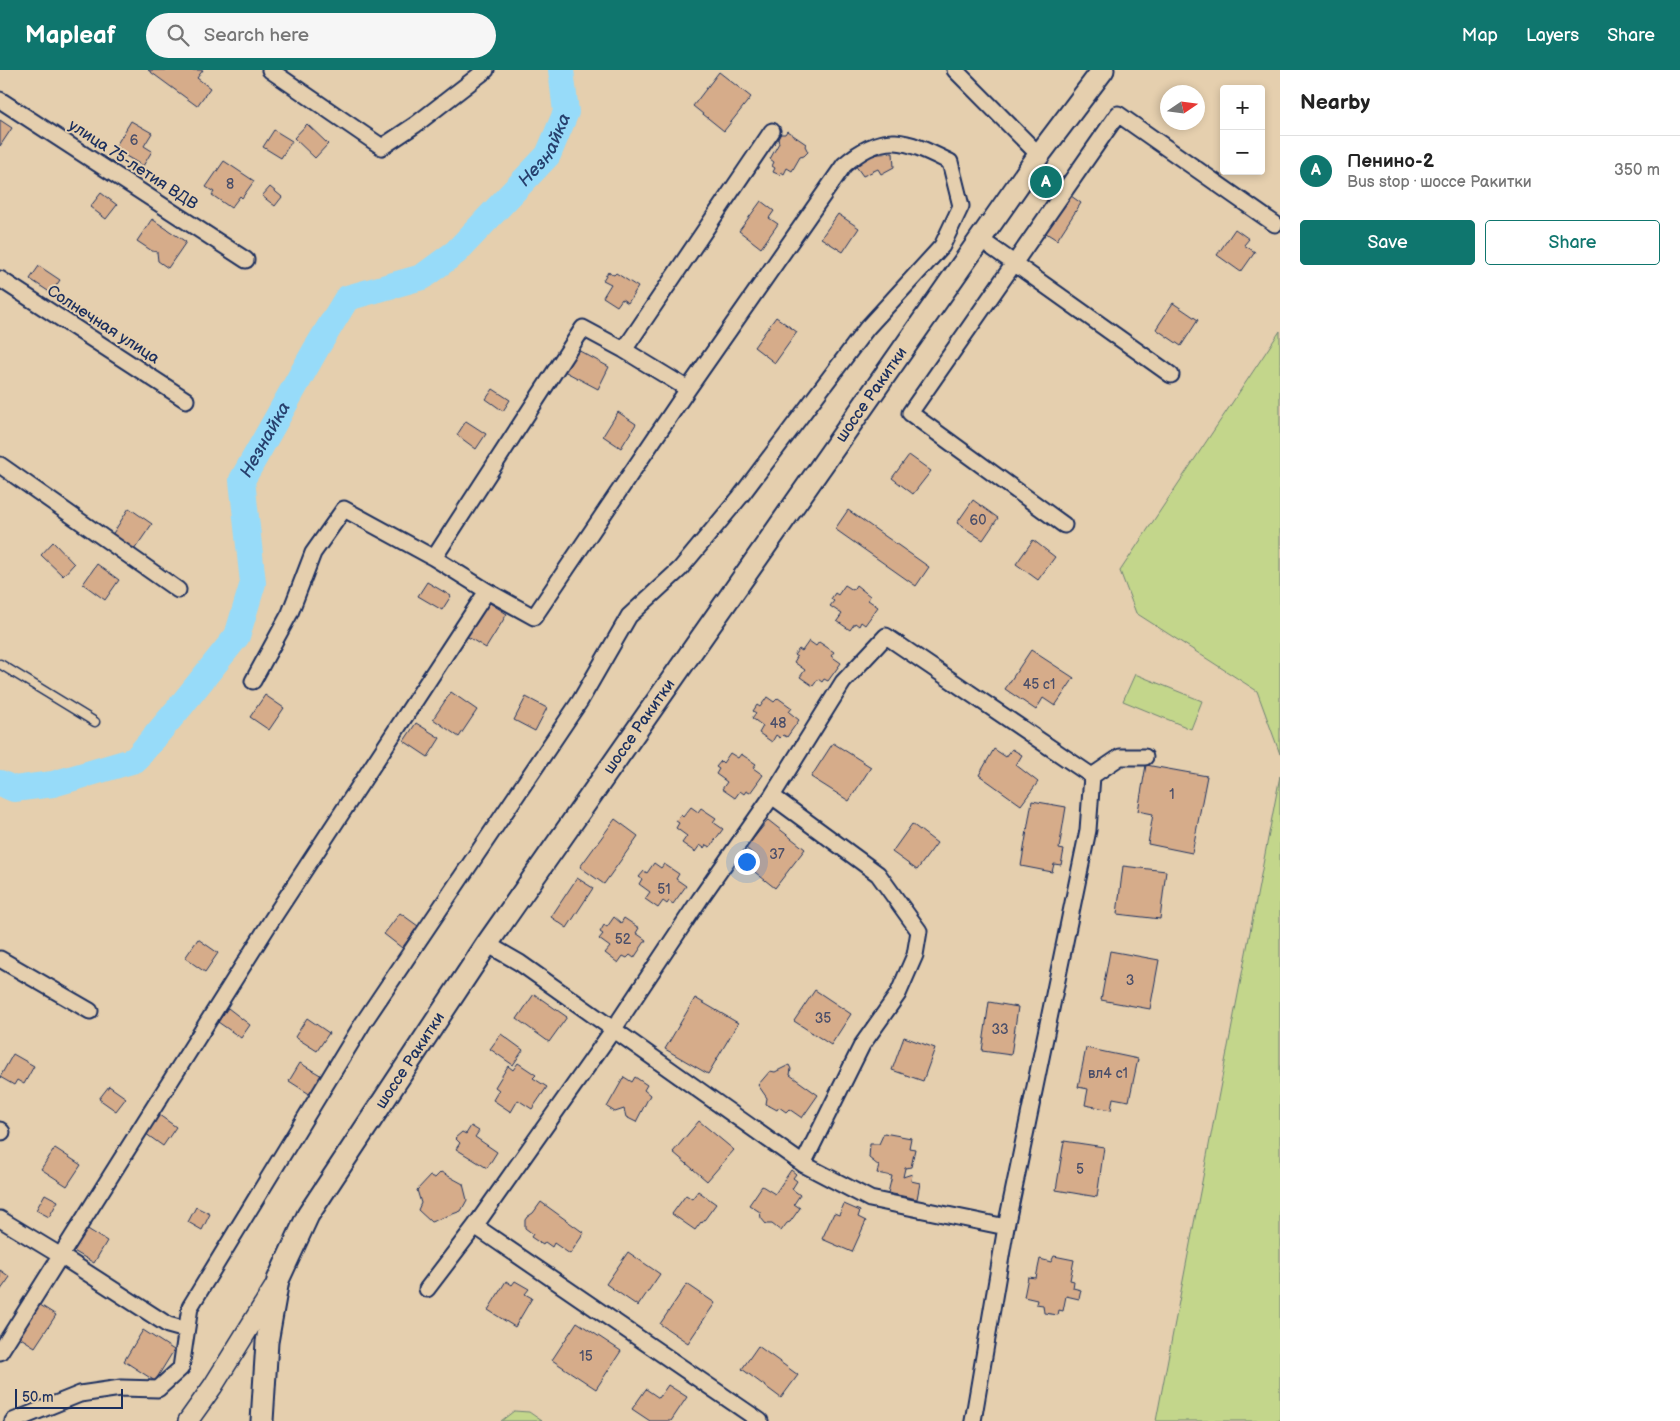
<!DOCTYPE html>
<html lang="en">
<head>
<meta charset="utf-8">
<style>
	:root { --surface:#fff; --page:#f6f6f6; --text:#222; --muted:#767676; --line:#e0e0e0; --accent:#0f766e }
	body { margin:0; font-family:"Balsamiq Sans",sans-serif; background:var(--page); color:var(--text) }
	.controls { position:absolute; right:15px; top:15px; display:grid; overflow:hidden; border-radius:5px; box-shadow:0 2px 8px #0003 }
	.controls button { width:45px; height:45px; display:grid; place-items:center; padding:0; border:0; border-bottom:1px solid var(--line); background:var(--surface); color:var(--text); font:25px sans-serif }
	.compass { position:absolute; left:1160px; top:15px; width:45px; height:45px; border-radius:50%; background:var(--surface); box-shadow:0 2px 8px #0003; rotate:77deg }
	.scale { position:absolute; left:15px; bottom:12px; width:108px; box-sizing:border-box; padding-left:5px; border:2px solid #1b2f5e; border-top:0; font-size:14px; line-height:18px; white-space:nowrap; color:#1b2f5e; -webkit-text-stroke:4px #e5cfae; paint-order:stroke }
	.you { position:absolute; left:746px; top:791px; width:18px; height:18px; margin:-12px; border:4px solid #fff; border-radius:50%; background:#1a73e8; box-shadow:0 0 0 8px #1a73e833 }
	.badge { display:grid; place-items:center; width:32px; height:32px; border-radius:50%; background:var(--accent); color:#fff; font-size:16px; font-weight:700 }
	.pin { position:absolute; translate:-50% -50%; border:2px solid #fff; box-shadow:0 1px 5px #0006 }
	.list { margin:0; padding:0; list-style:none }
	h2 { display:flex; justify-content:space-between; align-items:center; height:65px; margin:0; padding:0 20px; font-size:21px }
	h2 small { font-size:16px; font-weight:400; color:var(--muted) }
	.list li { display:grid; grid-template-columns:32px 1fr auto; gap:15px; align-items:center; box-sizing:border-box; height:70px; padding:0 20px; border-top:1px solid var(--line) }
	.list b { display:block; font-size:19px; white-space:nowrap }
	.list p { margin:0; font-size:16px; white-space:nowrap; color:var(--muted) }
	.list em { font-size:16px; font-style:normal; color:var(--muted) }
	.actions { display:flex; gap:10px; padding:15px 20px }
	.actions a { flex:1; padding:11px 0; border:1px solid var(--accent); border-radius:5px; text-align:center; font-size:18px; color:var(--accent) }
	.actions .main { background:var(--accent); color:#fff }
	.icon { flex:none; width:28px; height:28px; fill:none; stroke:currentColor; stroke-width:2; stroke-linecap:round; stroke-linejoin:round }
	.map { position:relative; flex:none; width:1280px; height:1351px; overflow:hidden }
	header { display:flex; align-items:center; gap:30px; box-sizing:border-box; height:70px; padding:0 25px; background:var(--accent); color:#fff }
	header strong { font-size:24px }
	nav { display:flex; gap:28px; margin-inline-start:auto; font-size:18px }
	.search { width:350px; height:45px; background:var(--page); display:flex; align-items:center; gap:12px; box-sizing:border-box; padding:0 18px; border-radius:28px; color:var(--muted); font-size:19px }
	main { display:flex }
	aside { flex:1; background:var(--surface) }
	.map>svg:first-child { display:block }
</style>
</head>
<body>
<header>
<strong>Mapleaf</strong>
<div class="search"><svg class="icon" aria-label="search" viewBox="0 0 24 24"><circle cx="10" cy="10" r="6"/><path d="M15 15l6 6"/></svg>Search here</div>
<nav><a>Map</a><a>Layers</a><a>Share</a></nav>
</header>
<main>
<div class="map">
<svg width="1280" height="1351" viewBox="0 0 1280 1351">
	<rect width="100%" height="100%" fill="#e5cfae"/>
	<filter id="ink" filterUnits="userSpaceOnUse"><feTurbulence type="fractalNoise" baseFrequency=".02" numOctaves="2"/><feDisplacementMap in="SourceGraphic" scale="10" xChannelSelector="R" yChannelSelector="G"/><feConvolveMatrix kernelMatrix="1 2 1 2 8 2 1 2 1" color-interpolation-filters="sRGB"/></filter>
	<g filter="url(#ink)">
		<path fill="#c3d68b" stroke="#6f8274" d="M1280,261V684L1257,621L1136,543L1120,501Z
			M1135,604L1202,631L1191,659L1123,631Z
			M1280,706V1351H1156Z
			M514,1341L529,1342L542,1351H501Z"/>
		<g fill="none" stroke-linecap="round" stroke-linejoin="round">
			<path stroke="#97dbf9" stroke-width="26" id="s1" d="M0,713L14,719L53,714L135,690L180,637L237,566L253,513L242,410L316,279L347,228L422,207L456,182L548,85L566,42L561,0"/>
		</g>
		<path fill="#d6ac8a" stroke="#1b2f5e" d="M148,0H203L197,8L210,18L197,36Z
			M719,2L751,27L724,61L693,36Z
			M0,50L12,58L0,76Z
			M131,51L152,63L144,76L152,81L143,96L114,79Z
			M307,54L328,74L315,88L294,68Z
			M274,60L292,71L281,88L263,77Z
			M787,61L806,74L805,76L808,82L804,86L800,87L792,101L787,98L784,104L781,102L780,105L773,102L775,98L772,96L774,92L770,89L779,73L778,69L780,64H785Z
			M893,83L894,97L881,104L878,99L863,106L855,95L866,87L879,84Z
			M224,91L254,111L242,128L240,126L231,138L212,125L214,122L206,117Z
			M270,117L282,127L275,136L262,126Z
			M1064,121L1081,133L1057,170L1038,158Z
			M101,123L117,135L106,149L90,137Z
			M761,131L774,141L769,148L778,154L761,178L739,161Z
			M838,144L859,158L843,182L821,168Z
			M152,149L186,172L168,198L158,191L157,182L152,181L137,171Z
			M1235,159L1249,169L1244,175L1255,182L1241,202L1217,185Z
			M39,196L60,210L51,223L30,209Z
			M608,202L614,205L616,203L638,217L628,233L622,229L617,236L603,227L611,214L603,210Z
			M1173,233L1198,250L1181,276L1156,259Z
			M776,247L797,262L775,293L754,277Z
			M576,279L609,297L598,319L564,301Z
			M493,319L510,330L503,341L486,329Z
			M618,342L636,354L621,378L603,366Z
			M466,351L486,364L476,379L457,365Z
			M909,385L931,401L913,424L892,408Z
			M973,430L998,448L983,470L957,453Z
			M129,438L152,454L134,480L112,465Z
			M848,440L929,497L916,516L835,459Z
			M1033,470L1055,487L1038,510L1016,494Z
			M53,472L74,494L63,506L41,485Z
			M97,494L119,510L105,530L83,514Z
			M427,512L451,526L442,540L418,526Z
			M845,515L853,520L856,515L870,526L868,530L878,537L865,555L861,552L859,556L855,553L850,560L837,551L842,544L830,536L834,531L831,529L835,523L838,525Z
			M485,530L507,544L486,578L463,564Z
			M809,571L816,576L819,572L834,582L831,586L841,593L828,611L824,609L822,612L818,609L813,616L800,607L805,600L794,592L797,587L794,585L799,579L802,581Z
			M1031,580L1074,608L1055,636L1043,628L1036,640L1005,619Z
			M451,622L477,640L459,667L433,649Z
			M265,625L284,638L269,660L250,647Z
			M526,627L547,638L535,661L514,650Z
			M767,627L774,632L778,628L792,638L789,642L799,650L787,667L783,665L780,668L776,665L772,672L759,663L763,656L752,648L756,643L753,641L757,635L760,637Z
			M416,653L440,668L428,687L404,671Z
			M833,673L871,697L849,731L811,707Z
			M994,679L1006,687L1012,679L1022,685L1016,695L1038,712L1021,735L979,705Z
			M730,683L738,688L741,684L756,694L753,698L763,705L750,723L746,721L744,724L740,721L735,728L722,719L727,712L716,704L719,699L716,697L721,691L723,693Z
			M1146,695L1207,706L1192,783L1148,774L1153,744L1138,741Z
			M1032,731L1066,737L1059,779L1064,780L1061,795L1054,794L1052,802L1021,796Z
			M691,737L698,742L701,738L716,748L713,752L723,759L710,777L706,775L704,778L700,775L695,782L682,773L687,766L676,758L679,753L676,751L681,745L683,747Z
			M615,749L638,766L604,814L580,797Z
			M768,750L805,779L775,818L751,799L759,789L746,778Z
			M912,754L937,773L917,800L892,782Z
			M654,793L661,798L664,794L679,804L676,809L686,816L673,834L669,831L667,834L663,831L658,838L645,829L650,822L639,814L642,809L639,807L644,801L647,803Z
			M1123,796L1166,801L1160,849L1117,844Z
			M577,808L593,818L567,858L551,847Z
			M400,843L418,856L402,878L384,864Z
			M614,847L621,853L624,848L639,858L636,863L646,870L634,888L630,885L627,888L623,886L618,893L605,883L610,877L599,869L603,864L600,862L604,855L607,857Z
			M198,869L218,883L205,902L185,888Z
			M1110,881L1159,890L1150,939L1101,930Z
			M815,920L851,944L831,975L794,951Z
			M534,924L567,947L549,972L517,949Z
			M695,928L738,953L708,1004L665,979Z
			M989,932L1018,937L1011,985L982,981Z
			M228,938L250,955L241,968L218,952Z
			M307,948L329,963L317,981L295,967Z
			M501,964L523,980L513,995L490,979Z
			M904,967L935,978L923,1011L892,1000Z
			M1086,978L1138,989L1129,1031L1113,1028L1111,1040L1085,1035L1088,1019L1078,1017Z
			M13,984L34,996L24,1014L17,1010L14,1015L0,1007Z
			M300,993L322,1006L311,1025L289,1011Z
			M518,993L536,1005L533,1008L547,1017L532,1039L518,1030L511,1042L493,1030L499,1020L495,1017L508,996L513,1000Z
			M789,995L791,999L790,1005L818,1025L802,1048L789,1039L786,1042L779,1037L777,1040L766,1034L767,1028L758,1015L770,1001L775,1002Z
			M624,1007L632,1012L635,1007L647,1015L644,1020L650,1025L636,1052L626,1047L624,1039L615,1042L607,1037Z
			M109,1016L126,1028L116,1041L99,1029Z
			M155,1042L176,1057L163,1076L142,1061Z
			M699,1051L734,1080L707,1111L673,1082Z
			M471,1056L479,1061L475,1067L497,1082L487,1098L456,1079L460,1073L455,1068L462,1062L466,1064Z
			M884,1063L911,1068L909,1078L915,1079L911,1097L905,1098L903,1107L912,1104L911,1111L920,1113L917,1129L888,1123L892,1106L877,1103L879,1096L869,1088L870,1074H879Z
			M1064,1071L1104,1077L1097,1127L1056,1120Z
			M55,1078L81,1095L67,1116L41,1099Z
			M791,1100L796,1104L793,1108L797,1111L792,1119L800,1125L794,1134L800,1138L790,1152L787,1153L781,1161L772,1154H766L761,1148L760,1142L749,1135L762,1116L775,1124Z
			M441,1102L463,1114L467,1130L461,1141L431,1152L418,1140L421,1133L417,1120L430,1106L435,1108Z
			M698,1121L716,1134L702,1153L701,1152L695,1160L672,1144L686,1125L692,1129Z
			M45,1124L58,1131L49,1147L36,1140Z
			M541,1132L584,1163L570,1184L554,1173L552,1177L545,1172L543,1175L531,1167L533,1164L525,1158V1150L527,1147L533,1143Z
			M844,1134L860,1141L858,1147L866,1151L852,1182L822,1169L834,1143L839,1145Z
			M196,1137L210,1144L202,1160L188,1152Z
			M86,1158L107,1171L94,1193L72,1180Z
			M628,1182L660,1204L638,1236L606,1214Z
			M1054,1186L1074,1190L1070,1210L1074,1211L1073,1218L1081,1220L1079,1229L1066,1226L1063,1241L1059,1240L1058,1245L1044,1243L1043,1235L1036,1234L1037,1230L1024,1227L1028,1207L1036,1208L1040,1189L1051,1192Z
			M0,1200L10,1207L0,1221Z
			M506,1211L512,1215L515,1211L529,1219L525,1224L532,1228L515,1257L488,1240Z
			M687,1214L715,1233L688,1273L660,1254Z
			M37,1233L56,1245L35,1277L16,1265Z
			M577,1252L621,1281L596,1319L552,1290Z
			M143,1260L174,1280L155,1311L124,1291Z
			M758,1276L798,1305L781,1328L742,1299Z
			M668,1315L687,1327L671,1351H650L632,1339L646,1319L659,1328Z"/>
		<g fill="none" stroke-linecap="round" stroke-linejoin="round">
			<defs>
				<path id="service" d="M0,594L95,652"/>
				<path id="minor" d="M270,0L382,77L415,55L486,0
					M955,0L1039,85
					M0,30L246,190
					M980,169L1171,305
					M0,209L186,330
					M624,280L772,61
					M0,395L178,520
					M1064,455L910,343L1118,44L1275,154
					M434,488L583,258L624,280L688,319
					M772,726L878,804L919,861L915,885L898,924L862,975L803,1094
					M487,874L520,893L803,1094L870,1129L1006,1157
					M0,889L90,941
					M0,1060L2,1062
					M0,1149L61,1186L168,1255L186,1260
					M475,1156L760,1351
					M427,1219L475,1156L613,960L700,829L772,726L843,612L886,566L1092,706L1120,687H1145
					M0,1282L273,848L487,521
					M13,1351L80,1324L121,1318L158,1319L181,1298L190,1237L363,953L580,631L629,546L680,499L740,427L867,258L942,176L961,136L950,92C907,71 885,59 844,95L688,319L534,547L487,521L434,488L344,439L313,483L290,543L253,611
					M973,1351L1006,1157L1088,760L1092,706"/>
				<path id="tertiary" d="M188,1351L213,1316L275,1216"/>
				<g id="secondary">
					<path id="s2" d="M262,1351L267,1272L278,1210L308,1145L487,874L1039,85L1103,0"/>
				</g>
			</defs>
			<use href="#service" stroke="#1b2f5e" stroke-width="11"/>
			<use href="#minor" stroke="#1b2f5e" stroke-width="19"/>
			<use href="#tertiary" stroke="#1b2f5e" stroke-width="22"/>
			<use href="#secondary" stroke="#1b2f5e" stroke-width="25"/>
			<use href="#service" stroke="#e5cfae" stroke-width="8"/>
			<use href="#minor" stroke="#e5cfae" stroke-width="15"/>
			<use href="#tertiary" stroke="#e5cfae" stroke-width="19"/>
			<use href="#secondary" stroke="#e5cfae" stroke-width="21"/>
		</g>
	</g>
	<g text-anchor="middle" dominant-baseline="central" stroke-width="4" stroke-linejoin="round" paint-order="stroke">
		<g font-size="14" fill="#4a4e69">
			<text x="134" y="70">6</text>
			<text x="230" y="114">8</text>
			<text x="978" y="450">60</text>
			<text x="1039" y="614">45 с1</text>
			<text x="778" y="653">48</text>
			<text x="1172" y="724">1</text>
			<text x="777" y="784">37</text>
			<text x="664" y="819">51</text>
			<text x="623" y="869">52</text>
			<text x="1130" y="910">3</text>
			<text x="823" y="948">35</text>
			<text x="1000" y="959">33</text>
			<text x="1108" y="1003">вл4 с1</text>
			<text x="1080" y="1099">5</text>
			<text x="586" y="1286">15</text>
		</g>
		<g font-size="16" fill="#1b2f5e" stroke="#e5cfae">
			<text transform="translate(133 95) rotate(33)">улица 75-летия ВДВ</text>
			<text transform="translate(103 255) rotate(33)">Солнечная улица</text>
			<text stroke="none"><textPath href="#s2" startOffset="1209">шоссе Ракитки</textPath></text>
			<text stroke="none"><textPath href="#s2" startOffset="804">шоссе Ракитки</textPath></text>
			<text stroke="none"><textPath href="#s2" startOffset="399">шоссе Ракитки</textPath></text>
		</g>
		<g font-size="18" font-style="italic" fill="#27406e" stroke="#e5cfae">
			<text stroke="none"><textPath href="#s1" startOffset="926">Незнайка</textPath></text>
			<text stroke="none"><textPath href="#s1" startOffset="506">Незнайка</textPath></text>
		</g>
	</g>
</svg>
<div class="controls">
<button>+</button>
<button>−</button>
</div>
<svg class="compass" viewBox="-18 -18 36 36"><path d="M0-13l5 13h-10z" fill="#e53935"/><path d="M0 13l5-13h-10z" fill="#767676"/></svg>
<div class="scale">50 m</div>
<div class="you"></div>
<div class="pin badge" style="left:1046px;top:112px">A</div>
</div>
<aside>
<h2>Nearby<small></small></h2>
<ul class="list">
<li><span class="badge">A</span><div><b>Пенино-2</b><p>Bus stop · шоссе Ракитки</p></div><em>350 m</em></li>
</ul>
<div class="actions"><a class="main">Save</a><a>Share</a></div>
</aside>
</main>
</body>
</html>
